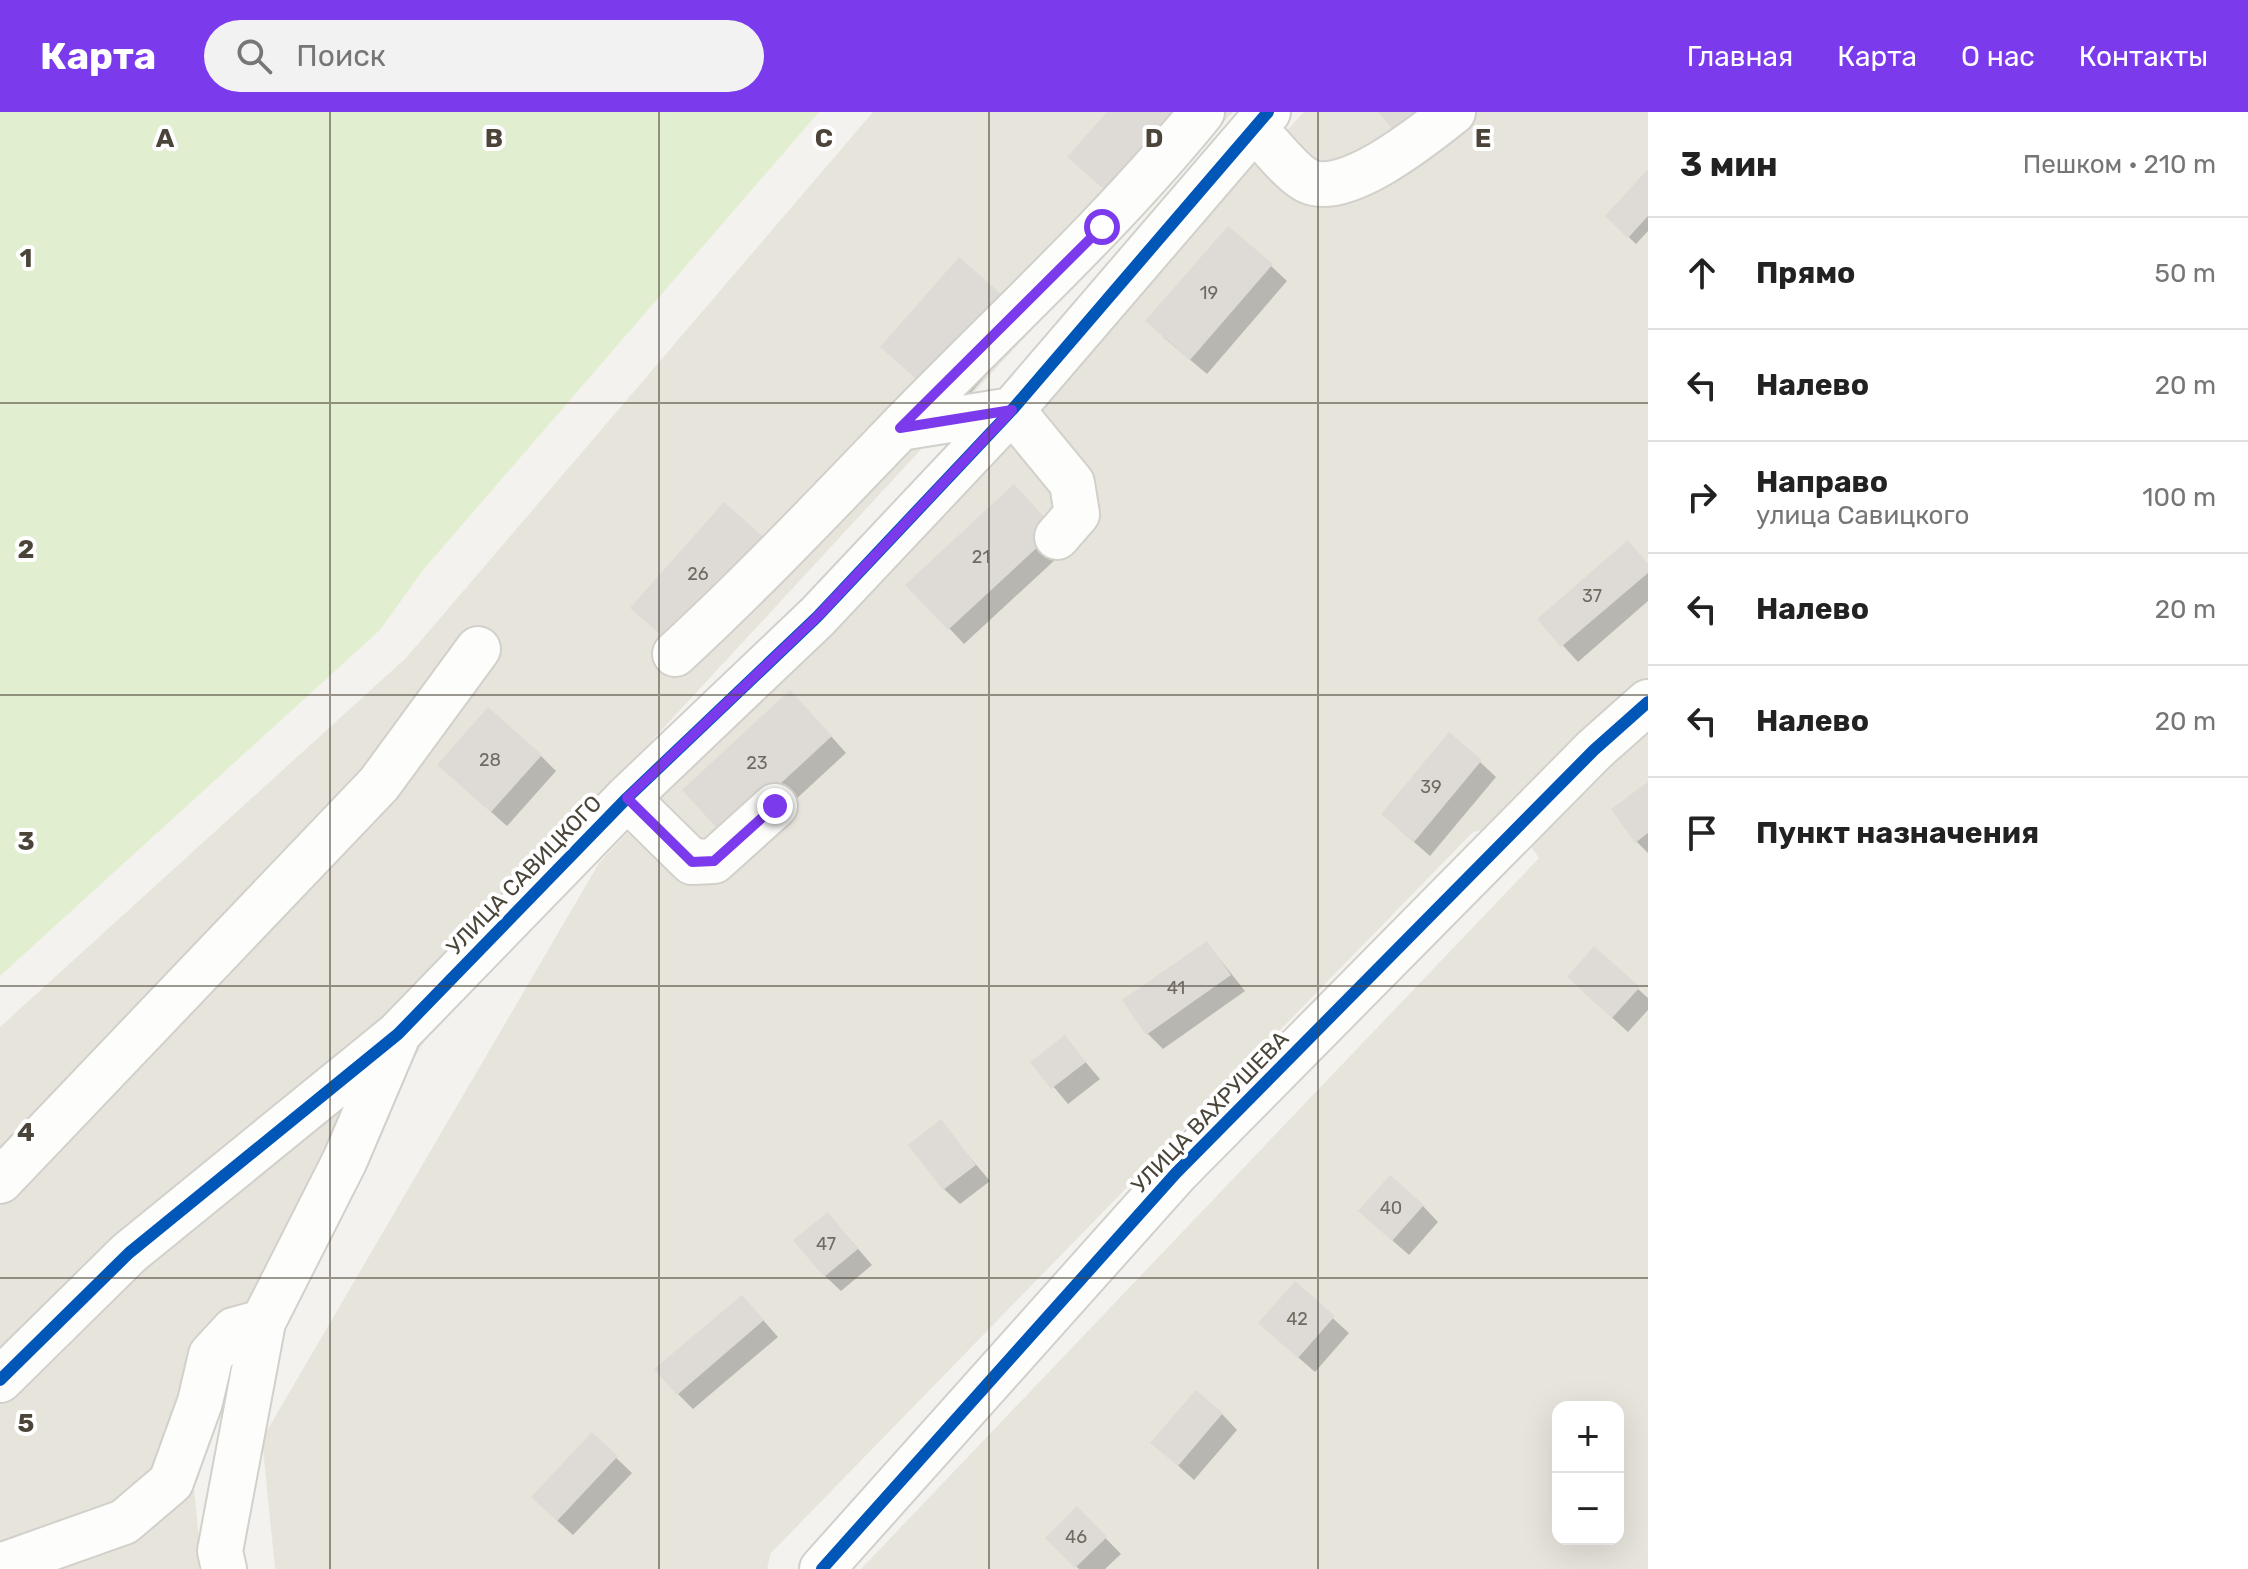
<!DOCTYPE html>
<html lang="ru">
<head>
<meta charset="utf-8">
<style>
	:root { --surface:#fff; --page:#f2f2f2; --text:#222; --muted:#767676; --line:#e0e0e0; --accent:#7c3aed }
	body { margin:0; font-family:Rubik,sans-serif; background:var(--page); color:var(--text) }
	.controls { position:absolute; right:24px; bottom:24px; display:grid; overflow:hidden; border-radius:16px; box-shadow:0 8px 32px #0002 }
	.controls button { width:72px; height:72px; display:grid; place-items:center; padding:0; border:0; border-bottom:2px solid var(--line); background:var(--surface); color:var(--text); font:40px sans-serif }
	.stop { position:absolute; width:24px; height:24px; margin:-18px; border:6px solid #7c3aed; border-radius:50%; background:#fff }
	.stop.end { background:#7c3aed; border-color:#fff; box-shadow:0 2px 8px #0008 }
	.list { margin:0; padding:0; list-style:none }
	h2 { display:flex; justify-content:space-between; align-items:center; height:104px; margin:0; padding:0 32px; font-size:34px }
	h2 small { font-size:26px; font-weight:400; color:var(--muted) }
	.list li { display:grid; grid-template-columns:52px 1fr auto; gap:24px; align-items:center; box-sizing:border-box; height:112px; padding:0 32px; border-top:2px solid var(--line) }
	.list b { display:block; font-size:30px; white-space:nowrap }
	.list p { margin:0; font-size:26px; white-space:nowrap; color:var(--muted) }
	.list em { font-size:26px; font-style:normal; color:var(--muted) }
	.icon { flex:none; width:44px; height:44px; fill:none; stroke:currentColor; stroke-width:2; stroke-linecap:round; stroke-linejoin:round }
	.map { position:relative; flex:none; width:1648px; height:1457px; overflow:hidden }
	header { display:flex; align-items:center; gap:48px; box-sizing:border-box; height:112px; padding:0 40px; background:var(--accent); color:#fff }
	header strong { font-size:38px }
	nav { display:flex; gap:44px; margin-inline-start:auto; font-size:28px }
	.search { width:560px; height:72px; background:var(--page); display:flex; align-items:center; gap:20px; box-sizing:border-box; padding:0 28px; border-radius:44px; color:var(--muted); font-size:30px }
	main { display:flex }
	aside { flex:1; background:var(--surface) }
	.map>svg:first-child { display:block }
</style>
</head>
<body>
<header>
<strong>Карта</strong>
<div class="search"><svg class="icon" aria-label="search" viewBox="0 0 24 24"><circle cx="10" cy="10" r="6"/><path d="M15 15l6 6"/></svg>Поиск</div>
<nav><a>Главная</a><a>Карта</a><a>О нас</a><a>Контакты</a></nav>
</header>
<main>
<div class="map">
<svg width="1648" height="1457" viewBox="0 0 1648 1457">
	<rect width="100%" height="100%" fill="#f4f2ee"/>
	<path fill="#e7e4dc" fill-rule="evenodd" d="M873,0H1233L534,756L187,1305L202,1457H0V915L406,546Z
		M1304,0H1648V1457H861L1539,746L1515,712L1473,720L771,1441L767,1457H275L262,1327L599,751ZM1558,1295H1618V1427H1558Z"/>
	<path fill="#e1eecf" d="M0,0H819L423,458L380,518L0,864Z"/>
	<path fill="#0003" d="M1648,60V119L1636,132L1607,104Z
		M1271,154L1287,169L1207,262L1163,225Z
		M1030,213L954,300L882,235Z
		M1014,375L1070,434L964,532L949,516Z
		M1648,452V489L1578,550L1539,507Z
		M806,596L846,641L741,738Z
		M541,644L556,659L507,714L455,668Z
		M1480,650L1496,665L1430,744L1399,717Z
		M1648,672V741L1636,729Z
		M1207,831L1245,879L1163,937L1147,921Z
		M1638,877L1648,886V898L1628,920L1585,881Z
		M1065,926L1100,967L1068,992L1033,950Z
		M940,1010L990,1069L960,1092L944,1077Z
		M1423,1094L1438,1110L1409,1143L1376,1114Z
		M828,1102L872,1153L841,1179L825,1164Z
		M1295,1172L1349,1221L1315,1260L1276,1226Z
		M757,1201L778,1225L693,1297L678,1282Z
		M1222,1302L1237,1318L1194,1368L1153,1331Z
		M592,1323L632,1361L573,1423L549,1401Z
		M1077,1397L1121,1442L1105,1457H1079L1048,1426Z"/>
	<path fill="#dedbd6" d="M1107,0H1194L1116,88L1067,45Z
		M1378,0H1421L1396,21Z
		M1648,57V104L1628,126L1605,104Z
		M1228,114L1273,152L1190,248L1145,209Z
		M959,145L1008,188L929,278L880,235Z
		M1014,372L1056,418L948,518L905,473Z
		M724,390L766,427L672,533L630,496Z
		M1628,428L1648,452V461L1561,535L1537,507Z
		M790,578L832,624L724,724L682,678Z
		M488,595L542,643L491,700L437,653Z
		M1449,620L1482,648L1414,730L1381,702Z
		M1648,670V721L1635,731L1611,697Z
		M1207,829L1231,863L1146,923L1122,888Z
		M1594,834L1640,875L1612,906L1567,865Z
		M1065,923L1086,950L1051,977L1030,950Z
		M941,1007L976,1053L943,1078L908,1033Z
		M1390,1063L1424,1093L1392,1129L1358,1099Z
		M828,1100L858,1137L824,1165L793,1128Z
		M1295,1169L1335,1204L1298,1246L1258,1211Z
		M742,1183L764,1208L677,1283L654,1257Z
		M1196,1278L1223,1301L1178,1354L1150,1331Z
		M592,1320L618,1344L557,1409L531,1385Z
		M1077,1394L1107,1425L1075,1456L1045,1426Z"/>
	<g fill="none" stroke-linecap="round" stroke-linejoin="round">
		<defs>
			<path id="minor" d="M1255,17C1268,30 1292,62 1308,69C1345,87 1424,23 1453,0
				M900,316L1012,298L1072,371L1077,402L1057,425
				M675,542C754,469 827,392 901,315C1003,210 1110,113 1202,0
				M627,686L692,750L714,749L775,694
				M0,1069L379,672L478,537
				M0,1268L129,1141L398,922L627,686L817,505L1012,298L1268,0
				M0,1454L124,1410L171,1370L200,1290L211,1243L234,1218L263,1210
				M224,1457L220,1439L263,1210L345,1048L396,928
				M822,1457L1176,1061L1594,638L1648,590"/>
		</defs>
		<use href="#minor" stroke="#d2d0cb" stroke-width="48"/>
		<use href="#minor" stroke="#fdfdfc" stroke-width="44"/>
		<defs>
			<path id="cycleway" d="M0,1268L129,1141L398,922L627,686L817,505L1012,298L1268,0
				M822,1457L1176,1061L1594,638L1648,590"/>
		</defs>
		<use href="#cycleway" stroke="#fff" stroke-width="17"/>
		<use href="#cycleway" stroke="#0057b8" stroke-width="12"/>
	</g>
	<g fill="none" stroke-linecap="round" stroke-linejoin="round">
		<path stroke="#7c3aed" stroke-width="10" d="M775,694L714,749L692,750L627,686L817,505L1012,298L900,316L1102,115"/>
	</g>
	<path fill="none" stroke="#4b4439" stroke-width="2" stroke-opacity="0.55" d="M330,0V1457M659,0V1457M989,0V1457M1318,0V1457M0,291H1648M0,583H1648M0,874H1648M0,1166H1648"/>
	<g text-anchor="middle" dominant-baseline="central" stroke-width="8" stroke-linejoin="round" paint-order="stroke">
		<g font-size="18" fill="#706a61">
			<text x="1209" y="181">19</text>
			<text x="981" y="445">21</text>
			<text x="698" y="462">26</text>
			<text x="1592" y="484">37</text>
			<text x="490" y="648">28</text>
			<text x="757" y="651">23</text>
			<text x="1431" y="675">39</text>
			<text x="1176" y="876">41</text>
			<text x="1391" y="1096">40</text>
			<text x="826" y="1132">47</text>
			<text x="1297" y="1207">42</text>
			<text x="1076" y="1425">46</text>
		</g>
		<g font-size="22" fill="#4b4439" stroke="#fff">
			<text transform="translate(524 763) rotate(-46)">УЛИЦА САВИЦКОГО</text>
			<text transform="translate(1210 1000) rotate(-46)">УЛИЦА ВАХРУШЕВА</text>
		</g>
	</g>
	<g font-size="26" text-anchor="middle" font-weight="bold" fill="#4b4439" stroke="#fff" stroke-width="8" stroke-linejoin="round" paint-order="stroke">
		<text x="165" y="35">A</text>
		<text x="494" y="35">B</text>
		<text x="824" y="35">C</text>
		<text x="1154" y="35">D</text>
		<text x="1483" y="35">E</text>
		<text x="26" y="155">1</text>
		<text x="26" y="446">2</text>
		<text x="26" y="738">3</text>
		<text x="26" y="1029">4</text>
		<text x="26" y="1320">5</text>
	</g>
</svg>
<div class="controls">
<button>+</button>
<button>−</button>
</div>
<div class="stop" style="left:1102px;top:115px"></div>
<div class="stop end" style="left:775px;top:694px"></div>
</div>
<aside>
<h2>3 мин<small>Пешком · 210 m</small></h2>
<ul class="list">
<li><svg class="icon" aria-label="ahead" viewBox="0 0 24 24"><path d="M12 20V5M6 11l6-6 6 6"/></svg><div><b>Прямо</b></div><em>50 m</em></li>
<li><svg class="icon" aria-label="left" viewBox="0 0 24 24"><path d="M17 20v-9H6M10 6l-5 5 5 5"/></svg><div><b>Налево</b></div><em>20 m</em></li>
<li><svg class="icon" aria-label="right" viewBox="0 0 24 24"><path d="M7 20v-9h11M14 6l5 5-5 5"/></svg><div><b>Направо</b><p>улица Савицкого</p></div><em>100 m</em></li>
<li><svg class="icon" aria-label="left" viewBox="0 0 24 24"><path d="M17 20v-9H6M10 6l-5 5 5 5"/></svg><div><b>Налево</b></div><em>20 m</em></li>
<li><svg class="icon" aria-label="left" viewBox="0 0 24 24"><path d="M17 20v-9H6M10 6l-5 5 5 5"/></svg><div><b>Налево</b></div><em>20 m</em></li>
<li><svg class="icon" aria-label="arrive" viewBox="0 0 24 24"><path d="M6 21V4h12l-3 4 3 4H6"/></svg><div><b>Пункт назначения</b></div></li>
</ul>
</aside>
</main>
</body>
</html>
